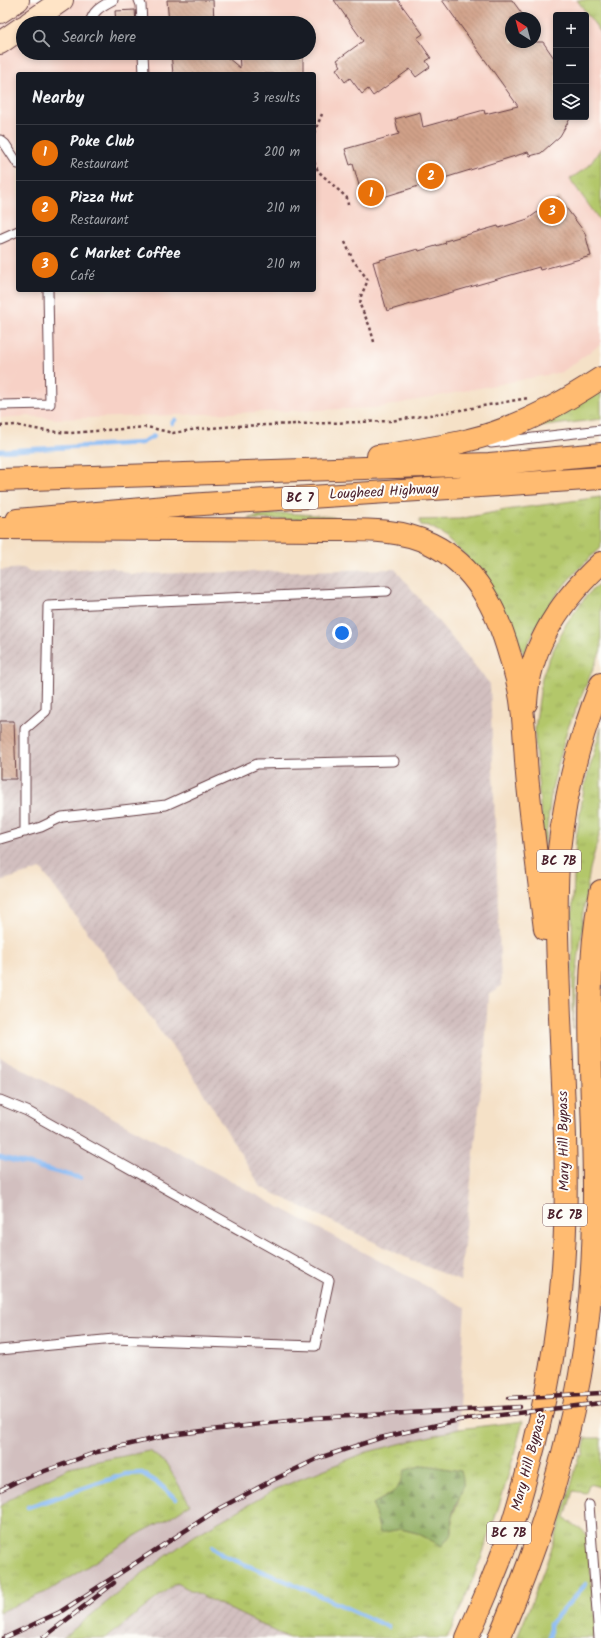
<!DOCTYPE html>
<html lang="en">
<head>
<meta charset="utf-8">
<style>
	:root { --surface:#171b24; --page:#242831; --text:#f1f3f6; --muted:#9ea1a6; --line:#363941; --accent:#c8321e }
	body { margin:0; font-family:Kalam,sans-serif; background:var(--page); color:var(--text) }
	.controls { position:absolute; right:12px; top:12px; display:grid; overflow:hidden; border-radius:4px; box-shadow:0 2px 6px #0003 }
	.controls button { width:36px; height:36px; display:grid; place-items:center; padding:0; border:0; border-bottom:1px solid var(--line); background:var(--surface); color:var(--text); font:20px sans-serif }
	.compass { position:absolute; left:505px; top:12px; width:36px; height:36px; border-radius:50%; background:var(--surface); box-shadow:0 2px 6px #0003; rotate:324deg }
	.you { position:absolute; left:342px; top:633px; width:14px; height:14px; margin:-10px; border:3px solid #fff; border-radius:50%; background:#1a73e8; box-shadow:0 0 0 6px #1a73e833 }
	.badge { display:grid; place-items:center; width:26px; height:26px; border-radius:50%; background:var(--accent); color:#fff; font-size:13px; font-weight:700 }
	.pin { position:absolute; translate:-50% -50%; border:2px solid #fff; box-shadow:0 1px 4px #0006 }
	.list { margin:0; padding:0; list-style:none }
	h2 { display:flex; justify-content:space-between; align-items:center; height:52px; margin:0; padding:0 16px; font-size:17px }
	h2 small { font-size:13px; font-weight:400; color:var(--muted) }
	.list li { display:grid; grid-template-columns:26px 1fr auto; gap:12px; align-items:center; box-sizing:border-box; height:56px; padding:0 16px; border-top:1px solid var(--line) }
	.list b { display:block; font-size:15px; white-space:nowrap }
	.list p { margin:0; font-size:13px; white-space:nowrap; color:var(--muted) }
	.list em { font-size:13px; font-style:normal; color:var(--muted) }
	.icon { flex:none; width:22px; height:22px; fill:none; stroke:currentColor; stroke-width:2; stroke-linecap:round; stroke-linejoin:round }
	.map { position:relative; flex:none; width:601px; height:1638px; overflow:hidden }
	.search { position:absolute; background:var(--surface); box-shadow:0 2px 6px #0003; left:16px; top:16px; width:300px; height:44px; display:flex; align-items:center; gap:10px; box-sizing:border-box; padding:0 14px; border-radius:22px; color:var(--muted); font-size:15px }
	.panel { position:absolute; background:var(--surface); box-shadow:0 2px 6px #0003; left:16px; top:72px; width:300px; height:220px; border-radius:4px }
	.map>svg:first-child { display:block }
</style>
</head>
<body>
<div class="map">
<svg width="601" height="1638" viewBox="0 0 601 1638">
	<defs>
		<pattern id="industrial-furrows" width="10" height="10" patternUnits="userSpaceOnUse"><rect width="10" height="10" fill="#d2bfbf"/><path d="M-1 1l2-2M0 10L10 0M9 11l2-2" fill="none" stroke="#b6a4a4"/></pattern>
		<pattern id="grass-tufts" width="24" height="20" patternUnits="userSpaceOnUse"><rect width="24" height="20" fill="#b3c76b"/><path d="M3 7l-1-3M5 7V3M7 7l1-3M15 17l-1-3M17 17v-4M19 17l1-3" fill="none" stroke="#9baa5d"/></pattern>
		<pattern id="forest-firs" width="22" height="20" patternUnits="userSpaceOnUse"><rect width="22" height="20" fill="#8eac5f"/><path d="M5 1l3.5 6h-7zM16 11l3.5 6h-7z" fill="#768b4f"/></pattern>
		<pattern id="building-back-hatch" width="6" height="6" patternUnits="userSpaceOnUse"><rect width="6" height="6" fill="#d1a189"/><path d="M-1 5l2 2M0 0l6 6M5-1l2 2" fill="none" stroke="#ac8370"/></pattern>
	</defs>
	<rect width="100%" height="100%" fill="#fdfcf7"/>
	<filter id="ink" filterUnits="userSpaceOnUse"><feTurbulence type="fractalNoise" baseFrequency=".025" numOctaves="2"/><feDisplacementMap in="SourceGraphic" scale="8" xChannelSelector="R" yChannelSelector="G"/><feConvolveMatrix kernelMatrix="1 2 1 2 8 2 1 2 1" color-interpolation-filters="sRGB"/></filter>
	<filter id="wash" filterUnits="userSpaceOnUse"><feTurbulence type="fractalNoise" baseFrequency=".012" numOctaves="4" result="noise"/><feDisplacementMap in="SourceGraphic" scale="16" xChannelSelector="R" yChannelSelector="G"/><feGaussianBlur stdDeviation="0.9" result="paint"/><feColorMatrix in="noise" values="0 0 0 0 0 0 0 0 0 0 0 0 0 0 0 0 0 1.4 0 .05"/><feComposite in="paint" operator="in"/></filter>
	<g filter="url(#wash)">
		<rect width="100%" height="100%" fill="#f5e1c7"/>
		<path fill="#f7d1c6" fill-rule="evenodd" d="M0,0H601V344L562,372L376,408L58,419L29,416L0,418ZM556,15H586V117H556ZM511,18H535V42H511ZM23,23H309V53H23ZM18,74H314V290H18Z"/>
		<path fill="url(#industrial-furrows)" d="M111,567L131,574L395,569L490,684L501,986L488,994L485,1053L460,1281L411,1260L261,1187L190,1071L41,869L0,881V570L24,568L29,572Z
			M176,1583L289,1638H106Z"/>
		<path fill="#d2bfbf" d="M0,1057L465,1307L459,1404V1429L367,1452L194,1536L140,1575L63,1638H0Z"/>
		<path fill="url(#grass-tufts)" stroke="#7e734b" fill-rule="evenodd" d="M577,0H601V33Z
			M601,148V222L570,179L589,166Z
			M601,390V419L546,426H536Z
			M601,497V548C566,578 541,611 524,654L512,631L467,557L438,531L429,526L421,525L419,520L459,519L506,510Z
			M284,513L316,515L353,520L248,519L256,516Z
			M601,582V650L567,730L552,788L544,853L535,744V729L542,677L548,661L566,624L587,595Z
			M601,727V828L590,869L582,919L583,923L576,977L573,1029L572,918L576,839L584,788Z
			M523,1421C504,1495 481,1568 447,1638H289L176,1583L106,1638H63L140,1575L194,1536L276,1489L367,1452L459,1429ZM401,1484L459,1500L452,1517V1533L442,1545L417,1533L401,1529L373,1504L395,1491Z
			M586,1438H601V1484L600,1487L589,1484L586,1493L573,1491L565,1517C570,1525 581,1526 587,1535L597,1638H517C542,1579 564,1518 579,1455L582,1456Z
			M149,1451L166,1463L190,1504L169,1518L142,1532L50,1590L0,1612V1506L22,1491L73,1466Z"/>
		<path fill="url(#forest-firs)" stroke="#6c6645" d="M425,1465L461,1471C468,1490 456,1499 452,1516C451,1521 452,1528 452,1533L442,1546L417,1533L401,1529L380,1533L373,1504C392,1493 399,1492 405,1470Z"/>
		<g fill="none" stroke-linecap="round" stroke-linejoin="round">
			<path stroke="#87b9f4" stroke-width="4.5" d="M172,423L175,420
				M0,451L141,443L154,436
				M0,1157L80,1178
				M28,1507L126,1474L142,1473L158,1483L176,1499
				M213,1547L222,1555L305,1589L388,1627
				M550,1638V1624L586,1584"/>
		</g>
		<g id="blocks">
			<path fill="url(#building-back-hatch)" d="M167,0H213L214,23H169Z
				M334,0H398L423,34L417,38L431,58L426,61L430,67L416,77L410,69L373,96L368,89L362,94L350,78L345,82L336,69L341,66L337,60L363,41Z
				M442,0H512L525,18H511V42H543L556,61V117H571L560,136L541,153L530,156L528,152L364,203L353,164L350,165L345,149L399,134L395,119L420,112L423,127L484,110L485,114L518,106Z
				M135,10L136,23H116L115,11Z
				M171,53H222L240,68L239,53H303V74H173Z
				M558,197L585,233L591,256L540,270L539,267L387,311L373,262L418,249L419,251L446,243L445,241L498,226L499,228L528,219Z
				M0,721H14L16,779H0Z"/>
		</g>
	</g>
	<g filter="url(#ink)">
		<use href="#blocks" fill-opacity="0" stroke="#643c42" stroke-width="1"/>
		<g fill="none" stroke-linecap="round" stroke-linejoin="round">
			<defs>
				<path id="service" d="M139,0L141,5L142,23
					M90,23C93,10 102,6 113,0
					M143,53L144,74
					M0,140L5,144L18,164
					M0,239L18,231
					M0,405L50,404L48,290
					M491,443L601,430
					M25,832V729L46,711L48,606L387,591
					M0,839L41,827L62,817L166,805L257,764L394,761
					M0,1100L27,1111L329,1280L315,1346L114,1339L0,1350
					M589,1505L599,1638"/>
				<path id="secondary" d="M0,12L18,0
					M29,23L62,0
					M0,43L23,27"/>
				<path id="primary" d="M378,456C408,452 439,448 469,440C516,429 560,405 601,378
					M0,480L489,464L601,454
					M17,520L188,505L601,478"/>
				<path id="trunk" d="M0,528L327,530C361,530 399,528 431,544C476,566 497,610 510,656C515,671 519,685 521,700C525,728 525,757 528,785C533,833 539,881 545,929
					M526,703C529,647 561,600 601,563
					M467,1638C476,1617 486,1596 494,1575C508,1542 518,1507 527,1473C547,1399 560,1327 564,1251C569,1165 562,1078 559,992C557,944 555,897 559,850C565,792 580,737 601,684
					M499,1638C535,1554 564,1466 580,1375C590,1318 594,1258 594,1200C595,1096 581,994 601,891"/>
			</defs>
			<use href="#service" stroke="#643c42" stroke-width="11"/>
			<use href="#secondary" stroke="#643c42" stroke-width="24"/>
			<use href="#primary" stroke="#643c42" stroke-width="24"/>
			<use href="#trunk" stroke="#643c42" stroke-width="24"/>
			<path stroke="#643c42" stroke-width="2.5" stroke-dasharray="3 3" stroke-linecap="butt" d="M314,133L322,114
				M314,162L318,171L347,198L348,205
				M345,242L353,260L368,280L361,296L360,305L370,327L374,342
				M0,426L15,425L46,431L70,433L147,427L173,433L197,429L237,426L390,421L455,411L528,398"/>
			<use href="#service" stroke="#fff" stroke-width="9"/>
			<use href="#secondary" stroke="#ffe4c6" stroke-width="22"/>
			<use href="#primary" stroke="#ffbb71" stroke-width="22"/>
			<use href="#trunk" stroke="#ffbb71" stroke-width="22"/>
			<defs>
				<path id="rail" d="M509,1398L601,1393
					M0,1490L20,1480L97,1452L169,1435L313,1418L520,1407
					M4,1638L60,1612L220,1508L271,1481L319,1458L380,1438L459,1420L601,1403
					M43,1638L114,1583"/>
			</defs>
			<use href="#rail" stroke="#4a1f2b" stroke-width="4.5"/>
			<use href="#rail" stroke="#fdfcf7" stroke-width="3" stroke-dasharray="9" stroke-linecap="butt"/>
		</g>
	</g>
	<g text-anchor="middle" dominant-baseline="central" stroke-width="4" stroke-linejoin="round" paint-order="stroke">
		<g fill="#fdfcf7" stroke="#806168" stroke-width="1">
			<rect x="282" y="487" width="36" height="22" rx="3"/>
			<rect x="537" y="850" width="44" height="22" rx="3"/>
			<rect x="543" y="1204" width="44" height="22" rx="3"/>
			<rect x="487" y="1522" width="44" height="22" rx="3"/>
		</g>
		<g font-size="13" font-weight="bold" fill="#4a1f2b">
			<text x="300" y="498">BC 7</text>
			<text x="559" y="861">BC 7B</text>
			<text x="565" y="1215">BC 7B</text>
			<text x="509" y="1533">BC 7B</text>
		</g>
		<g font-size="14" fill="#4a1f2b" stroke="#fdfcf7">
			<text transform="translate(384 492) rotate(-3)">Lougheed Highway</text>
			<text transform="translate(564 1141) rotate(-91)">Mary Hill Bypass</text>
			<text transform="translate(529 1462) rotate(-75)">Mary Hill Bypass</text>
		</g>
	</g>
</svg>
<div class="controls">
<button>+</button>
<button>−</button>
<button><svg class="icon" aria-label="layers" viewBox="0 0 24 24"><path d="M12 4l9 5-9 5-9-5zM3 14l9 5 9-5"/></svg></button>
</div>
<svg class="compass" viewBox="-18 -18 36 36"><path d="M0-13l5 13h-10z" fill="#e53935"/><path d="M0 13l5-13h-10z" fill="#9ea1a6"/></svg>
<div class="you"></div>
<div class="pin badge" style="left:371px;top:193px;background:#e8710a">1</div>
<div class="pin badge" style="left:431px;top:176px;background:#e8710a">2</div>
<div class="pin badge" style="left:552px;top:211px;background:#e8710a">3</div>
<div class="search"><svg class="icon" aria-label="search" viewBox="0 0 24 24"><circle cx="10" cy="10" r="6"/><path d="M15 15l6 6"/></svg>Search here</div>
<section class="panel">
<h2>Nearby<small>3 results</small></h2>
<ul class="list">
<li><span class="badge" style="background:#e8710a">1</span><div><b>Poke Club</b><p>Restaurant</p></div><em>200 m</em></li>
<li><span class="badge" style="background:#e8710a">2</span><div><b>Pizza Hut</b><p>Restaurant</p></div><em>210 m</em></li>
<li><span class="badge" style="background:#e8710a">3</span><div><b>C Market Coffee</b><p>Café</p></div><em>210 m</em></li>
</ul>
</section>
</div>
</body>
</html>
